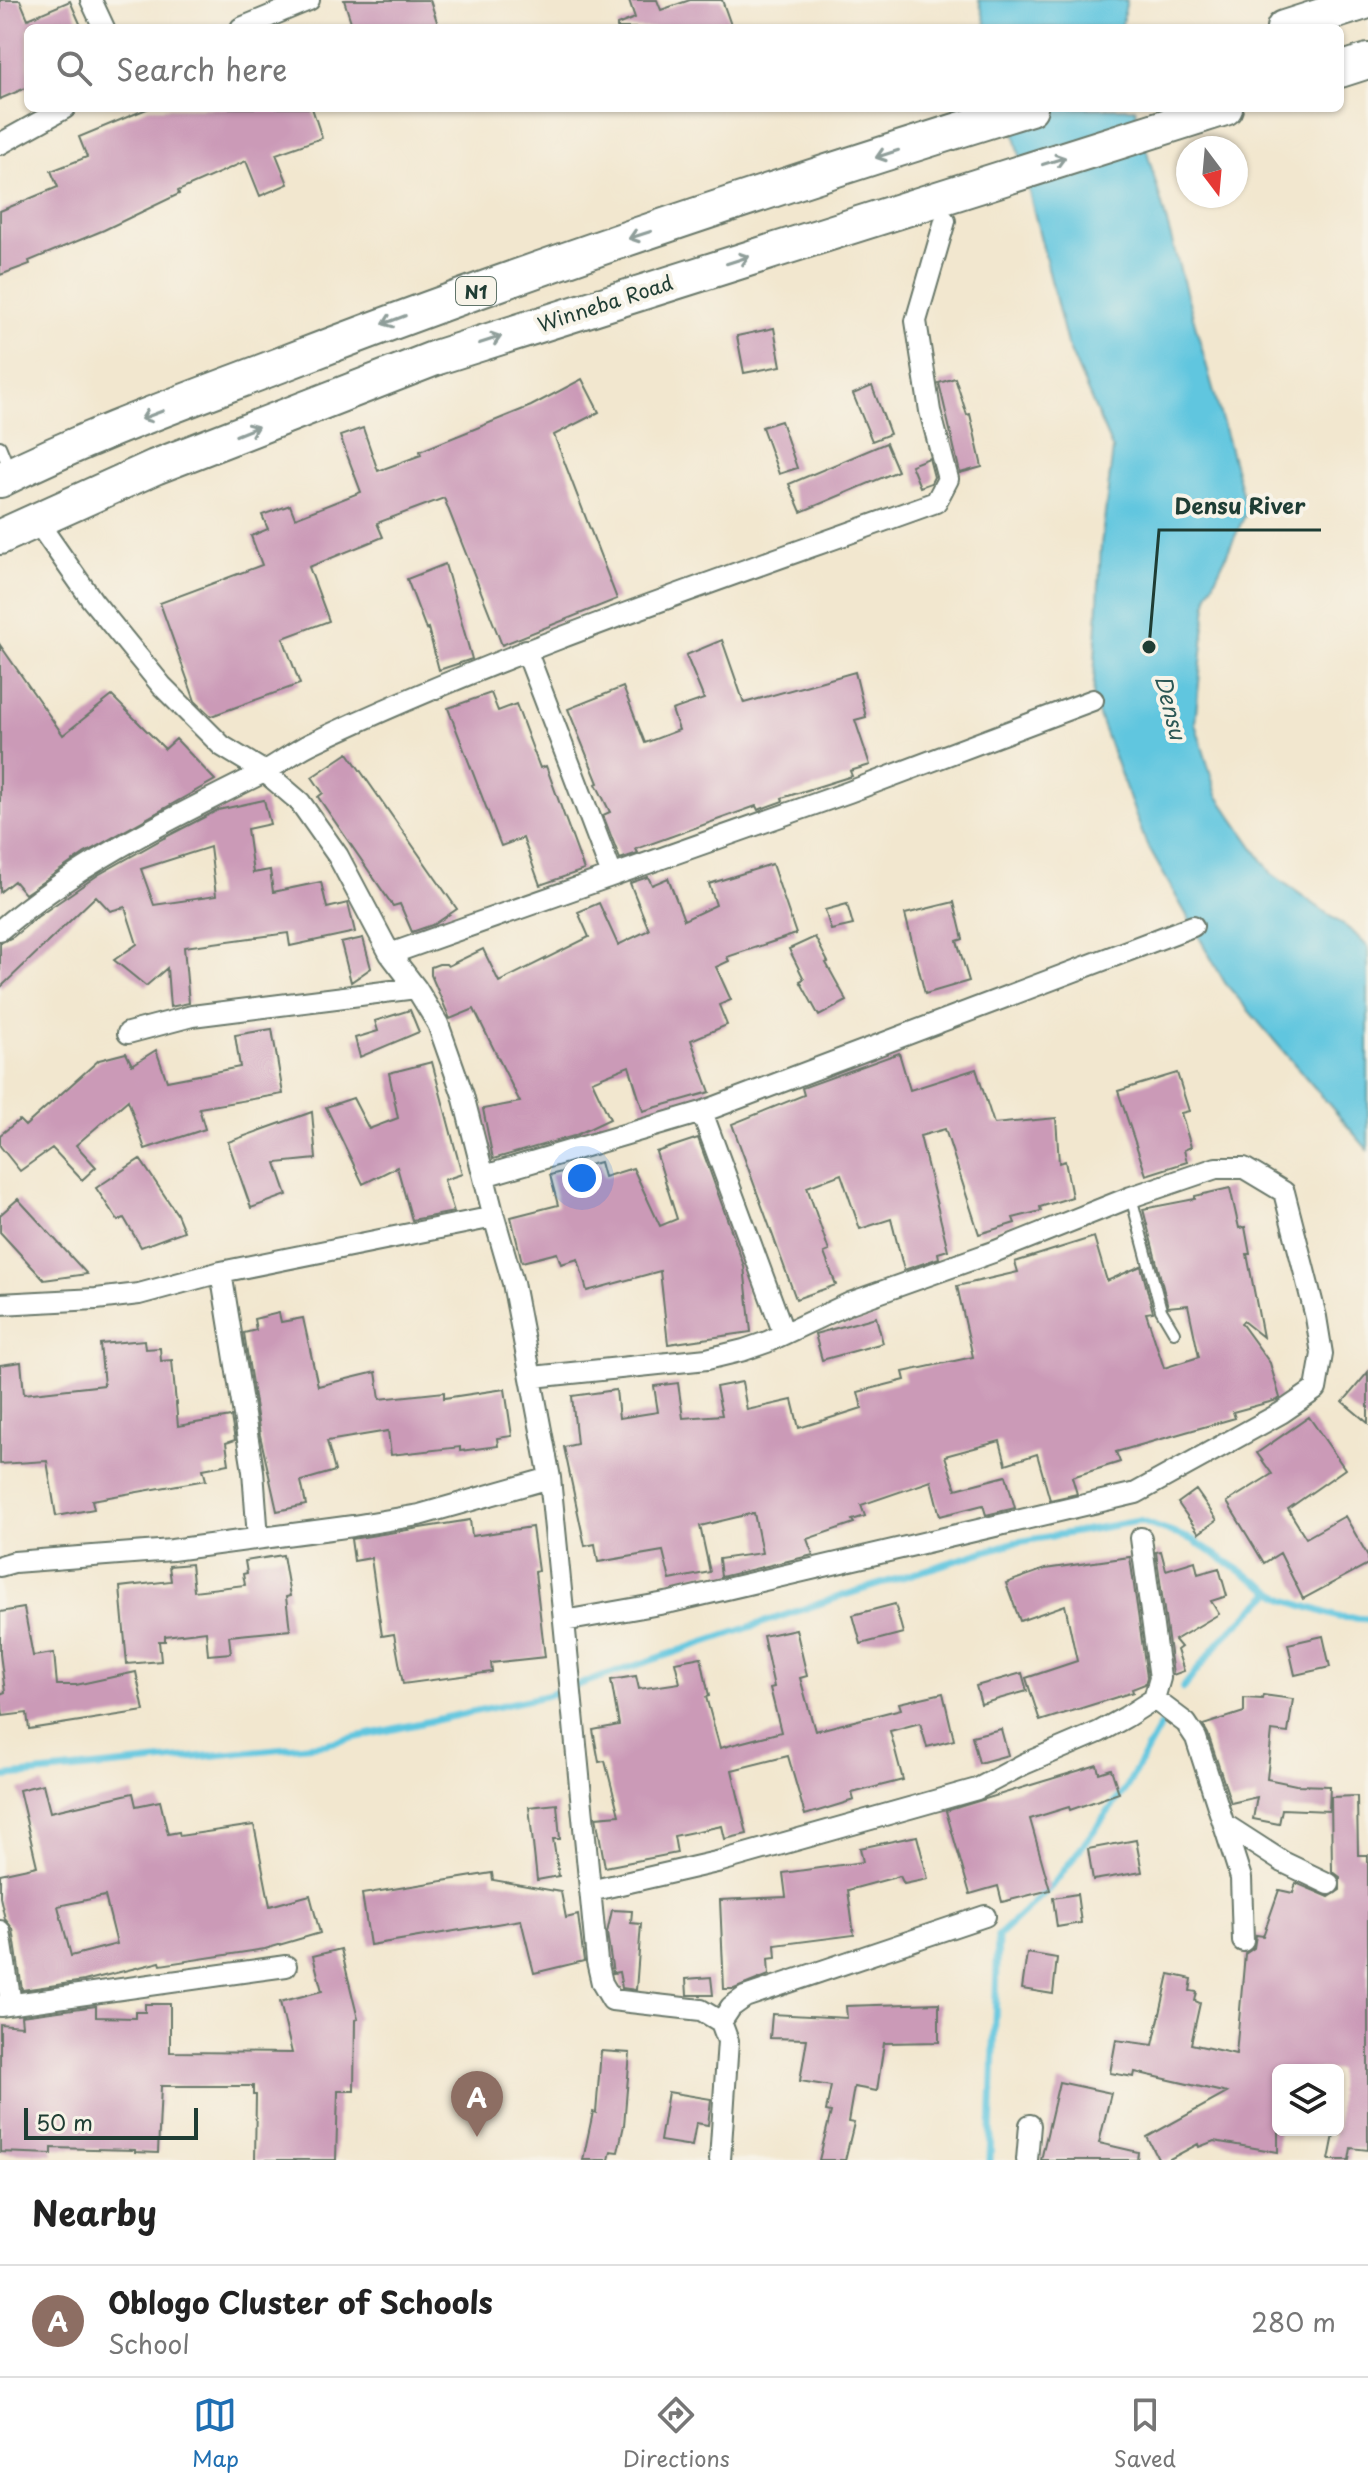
<!DOCTYPE html>
<html lang="en">
<head>
<meta charset="utf-8">
<style>
	:root { --surface:#fff; --page:#f6f6f6; --text:#222; --muted:#767676; --line:#e0e0e0; --accent:#1f6fb2 }
	body { margin:0; font-family:"Playpen Sans",sans-serif; background:var(--page); color:var(--text) }
	.controls { position:absolute; right:24px; bottom:24px; display:grid; overflow:hidden; border-radius:12px; box-shadow:0 2px 6px #0004 }
	.controls button { width:72px; height:72px; display:grid; place-items:center; padding:0; border:0; border-bottom:2px solid var(--line); background:var(--surface); color:var(--text); font:40px sans-serif }
	.compass { position:absolute; left:1176px; top:136px; width:72px; height:72px; border-radius:50%; background:var(--surface); box-shadow:0 2px 6px #0004; rotate:164deg }
	.scale { position:absolute; left:24px; bottom:20px; width:174px; box-sizing:border-box; padding-left:8px; border:4px solid #1f3d34; border-top:0; font-size:22px; line-height:28px; white-space:nowrap; color:#1f3d34; -webkit-text-stroke:6px #f7f3e8; paint-order:stroke }
	.you { position:absolute; left:582px; top:1178px; width:28px; height:28px; margin:-20px; border:6px solid #fff; border-radius:50%; background:#1a73e8; box-shadow:0 0 0 12px #1a73e833 }
	.badge { display:grid; place-items:center; width:52px; height:52px; border-radius:50%; background:var(--accent); color:#fff; font-size:26px; font-weight:700 }
	.pin { position:absolute; translate:-50% -66px; filter:drop-shadow(0 2px 4px #0008) }
	.pin::after { content:''; position:absolute; top:42px; width:28px; height:24px; background:inherit; clip-path:polygon(0 0,100% 0,50% 100%) }
	.list { margin:0; padding:0; list-style:none }
	h2 { display:flex; justify-content:space-between; align-items:center; height:104px; margin:0; padding:0 32px; font-size:34px }
	h2 small { font-size:26px; font-weight:400; color:var(--muted) }
	.list li { display:grid; grid-template-columns:52px 1fr auto; gap:24px; align-items:center; box-sizing:border-box; height:112px; padding:0 32px; border-top:2px solid var(--line) }
	.list b { display:block; font-size:30px; white-space:nowrap }
	.list p { margin:0; font-size:26px; white-space:nowrap; color:var(--muted) }
	.list em { font-size:26px; font-style:normal; color:var(--muted) }
	.icon { flex:none; width:44px; height:44px; fill:none; stroke:currentColor; stroke-width:2; stroke-linecap:round; stroke-linejoin:round }
	.map { position:relative; flex:none; width:1368px; height:2160px; overflow:hidden }
	.search { position:absolute; background:var(--surface); box-shadow:0 2px 6px #0004; left:24px; right:24px; top:24px; height:88px; display:flex; align-items:center; gap:20px; box-sizing:border-box; padding:0 28px; border-radius:12px; color:var(--muted); font-size:30px }
	.sheet { height:216px; background:var(--surface) }
	nav { display:flex; justify-content:space-around; align-items:center; box-sizing:border-box; height:112px; border-top:2px solid var(--line); background:var(--surface); font-size:22px; color:var(--muted) }
	nav a { display:grid; justify-items:center; gap:4px }
	nav .on { color:var(--accent) }
	.map>svg:first-child { display:block }
</style>
</head>
<body>
<div class="map">
<svg width="1368" height="2160" viewBox="0 0 1368 2160">
	<rect width="100%" height="100%" fill="#f7f3e8"/>
	<filter id="ink" filterUnits="userSpaceOnUse"><feTurbulence type="fractalNoise" baseFrequency=".0125" numOctaves="2"/><feDisplacementMap in="SourceGraphic" scale="16" xChannelSelector="R" yChannelSelector="G"/><feConvolveMatrix kernelMatrix="1 2 1 2 8 2 1 2 1" color-interpolation-filters="sRGB"/></filter>
	<filter id="wash" filterUnits="userSpaceOnUse"><feTurbulence type="fractalNoise" baseFrequency=".006" numOctaves="4" result="noise"/><feDisplacementMap in="SourceGraphic" scale="32" xChannelSelector="R" yChannelSelector="G"/><feGaussianBlur stdDeviation="1.8" result="paint"/><feColorMatrix in="noise" values="0 0 0 0 0 0 0 0 0 0 0 0 0 0 0 0 0 1.4 0 .05"/><feComposite in="paint" operator="in"/></filter>
	<g filter="url(#wash)">
		<rect width="100%" height="100%" fill="#f2e7cf"/>
		<path fill="#61c6df" stroke="#40828a" stroke-width="2" d="M979,0H1127L1121,28H987Z
			M1008,108H1135L1247,511L1208,594L1195,723L1217,795L1272,874L1353,932L1368,947V1150L1225,983L1146,843L1093,700L1101,545L1113,450L1067,344Z"/>
		<g fill="none" stroke-linecap="round" stroke-linejoin="round">
			<path stroke="#61c6df" stroke-width="7" d="M1183,1688L1221,1640L1272,1592
				M0,1777L325,1744L545,1696L845,1595L1012,1543L1139,1521L1193,1540L1286,1600L1338,1617L1368,1619
				M990,2160L998,1936L1053,1885L1126,1788L1161,1725"/>
		</g>
		<g id="blocks">
			<path fill="#cb9ab7" fill-rule="evenodd" d="M0,0H20L28,19L70,1L82,28H28V87L0,99Z
				M344,0H430L439,28H353Z
				M629,0H657L661,10L690,0H722L732,28H617V25L635,18Z
				M149,108H312L322,138L276,154L288,184L260,196L246,161L178,191L179,194L104,230L29,261L30,264L0,275V211L58,187L51,171L87,157L79,137Z
				M774,328L781,366L744,373L737,336Z
				M955,378L967,415L970,414L982,467L960,473L939,383Z
				M582,379L599,412L554,435L617,599L502,645L444,498L377,523L383,537L309,567L329,621L283,638L300,684L211,716L195,701L160,603L262,565L251,536L268,529L262,515L290,505L295,518L361,492L340,436L363,428L378,471L421,455L420,451L531,406Z
				M872,386L890,434L872,441L853,394Z
				M781,421L797,468L779,474L762,427Z
				M886,443L898,471L801,512L789,484Z
				M929,458L934,477L931,483L920,487L911,465Z
				M445,564L472,659L439,670L428,628L426,629L407,579Z
				M722,640L744,703L855,672L866,717L855,720L870,765L850,771L852,776L782,798L783,801L758,810L756,806L636,849L638,853L620,859L603,815L610,812L596,784L598,783L568,709L623,687L645,743L679,730L672,710L704,699L686,655Z
				M0,645L63,735L112,696L165,749L176,739L215,780L85,853L25,894L14,881L0,892Z
				M491,693L498,711L516,704L540,768L546,766L584,870L540,885L523,838L501,846L448,708Z
				M348,753L457,909L435,924L412,932L400,904L393,906L318,797L323,793L312,777Z
				M264,800L270,824L247,829L253,873L270,870L273,892L321,882L327,908L348,903L355,932L290,946L288,933L184,947L189,1003L170,1007L167,968L146,986L114,960L137,944L125,907L110,911L96,896L0,988V943L13,937L37,917L98,875L164,838L218,810ZM210,847L216,896L154,905L141,869Z
				M772,864L796,934L727,957L729,961L716,967L731,1000L719,1005L727,1025L691,1040L710,1092L643,1111L629,1066L592,1081L610,1119L574,1136L493,1159L483,1109L520,1102L474,1009L450,1019L431,975V967L439,964H446L448,966L483,949L499,982L589,937L578,912L599,903L618,945L649,930L630,883L648,877L652,885L668,878L684,920L716,905L709,884Z
				M954,902L963,939L957,941L969,981L925,994L905,914Z
				M847,904L853,925L831,930L825,910Z
				M815,937L828,962L826,963L847,1001L819,1016L800,981L804,979L789,949Z
				M363,938L371,968L351,982L341,943Z
				M410,1010L419,1032L360,1057L355,1038L378,1031L375,1021Z
				M272,1029L283,1094L199,1108L205,1129L145,1149L128,1100L76,1145L96,1167L82,1180L52,1148L20,1171L0,1146V1135L19,1120L25,1126L99,1060L126,1053L132,1065L156,1050L167,1081L240,1067L235,1035Z
				M899,1053L910,1090L976,1069L994,1124L1056,1118L1059,1163L1065,1161L1072,1197L1040,1207L1041,1211L1013,1218L1015,1223L979,1234L945,1129L920,1136L948,1250L938,1253L939,1258L904,1270L891,1219L860,1229L841,1174L807,1187L829,1251L824,1253L836,1285L796,1299L732,1124L804,1095L802,1088Z
				M432,1062L462,1174L444,1180L454,1212L412,1220L397,1167L363,1184L326,1107L353,1098L369,1129L398,1118L389,1073Z
				M1177,1073L1189,1111L1181,1113L1191,1147L1184,1150L1187,1162L1146,1175L1118,1091Z
				M312,1112L316,1159L276,1163L287,1195L251,1208L228,1142Z
				M698,1138L744,1266L751,1332L668,1344L660,1271L587,1291L578,1259L561,1264L557,1253L522,1262L511,1217L558,1205L550,1175L600,1162L604,1177L633,1168L660,1226L677,1219L656,1152Z
				M140,1159L177,1214L184,1231L141,1247L124,1218L118,1221L96,1188Z
				M1230,1188L1239,1228L1245,1227L1250,1254H1247L1263,1337L1243,1321L1241,1323L1270,1363L1280,1398L1277,1400L1233,1412L1235,1418L1116,1452L1120,1462L1072,1477L1077,1494L1050,1500L1037,1454L1006,1464L1000,1441L945,1456L956,1489L1006,1476L1015,1508L986,1515L983,1505L940,1516L931,1481L861,1505L865,1516L852,1520L854,1523L807,1539L813,1555L721,1577L719,1559L762,1553L754,1513L700,1526L710,1572L670,1580L663,1551L598,1562L595,1544L585,1546L564,1447L577,1444L572,1396L616,1390L619,1418L658,1412L654,1386L678,1383L683,1418L722,1415L716,1387L742,1382L747,1410L792,1400L799,1428L862,1408L858,1392L905,1380L903,1372L973,1357L957,1286L1018,1272L1015,1262L1094,1237L1107,1281L1141,1266L1153,1312L1146,1313L1164,1368L1199,1357L1188,1305L1168,1307L1143,1209L1195,1199V1196Z
				M18,1199L87,1274L44,1280L0,1232V1215Z
				M279,1313L281,1322L303,1318L318,1386L376,1372L380,1399L444,1392V1398L505,1389L512,1436L497,1438L498,1446L460,1451V1447L391,1455L388,1431L327,1441L335,1471L301,1481L306,1505L277,1511L260,1435L244,1333L256,1330L254,1319Z
				M876,1317L883,1343L822,1360L815,1334Z
				M144,1340L145,1349L160,1348L161,1361L172,1360L178,1426L231,1417L235,1440L226,1443L229,1464L203,1469L206,1480L92,1500L94,1509L56,1516L47,1461L0,1464V1365L21,1362L24,1394L104,1385L100,1344Z
				M1368,1372V1423L1343,1402Z
				M1309,1417L1345,1469L1288,1509L1306,1538L1345,1516L1368,1556V1564L1303,1599L1280,1553L1264,1563L1227,1502L1272,1474L1257,1453Z
				M1196,1490L1217,1520L1199,1533L1178,1503Z
				M470,1520L472,1536L532,1527L538,1571L535,1572L545,1657L491,1663L492,1672L403,1684L394,1634L382,1636L371,1558L354,1561L351,1539Z
				M1161,1551L1166,1570L1195,1561L1198,1574L1219,1568L1227,1596L1211,1601L1219,1614L1175,1640L1181,1647L1177,1650L1184,1671L1173,1675L1156,1552Z
				M283,1555L290,1596L286,1597L290,1630L229,1636L231,1653L208,1655L206,1631L165,1636V1641H159L161,1661L127,1664L120,1587L171,1581L169,1566L191,1564L194,1591L245,1585L243,1574L247,1573L245,1561Z
				M1130,1557L1147,1677L1145,1684L1132,1689L1133,1692L1040,1721L1026,1678L1077,1661L1065,1605L1020,1621L1006,1583L1045,1569Z
				M895,1604L903,1633L861,1644L853,1615Z
				M24,1608L33,1656L54,1653L57,1685H76L136,1672L144,1711L29,1729L27,1713L3,1716L0,1694L5,1692L0,1654V1612Z
				M796,1629L807,1676L800,1678L815,1731L901,1709L899,1703L943,1693L954,1740L927,1747L920,1723L890,1731L903,1780L852,1793L854,1800L805,1815L788,1756L732,1770L747,1834L725,1839L722,1826L674,1836L677,1853L605,1867L596,1817L619,1815L605,1761L599,1762L593,1730L619,1725L611,1680L636,1676L639,1689L680,1683L675,1662L701,1657L709,1696L706,1697L720,1748L781,1732L770,1688L774,1687L763,1636Z
				M1323,1636L1330,1667L1295,1675L1288,1644Z
				M1022,1673L1027,1691L981,1704L976,1686Z
				M1263,1695L1293,1699L1288,1733L1272,1731L1267,1779L1296,1785L1330,1786L1329,1811L1282,1809L1279,1824L1253,1819L1257,1797L1231,1803L1208,1734L1203,1725L1244,1712V1698L1262,1699Z
				M1001,1729L1008,1755L979,1763L972,1736Z
				M1097,1765L1099,1773L1111,1769L1119,1793L1070,1810L1069,1807L1030,1819L1050,1890L1002,1902L998,1886L970,1894L946,1811Z
				M43,1784L50,1812L133,1793L136,1806L160,1801L168,1834L179,1832L180,1836L254,1825L270,1906L310,1895L320,1933L265,1949L161,1965L160,1962L84,1981L22,1990L13,1929L5,1919L0,1897V1874L37,1866L19,1790ZM105,1896L117,1944L71,1956L58,1906Z
				M1357,1796L1358,1855H1368V2150L1351,2148L1349,2160H1329L1335,2130H1338V2070H1278V2152L1214,2141L1199,2147L1198,2144L1168,2160H1159L1147,2137L1227,2093L1135,2072L1134,2077L1110,2073L1116,2040L1153,2045L1169,1974L1192,1979L1190,1991L1197,1992L1195,2001L1200,2003L1191,2044L1236,2054L1245,1954L1254,1948L1256,1935L1263,1936L1279,1890L1293,1893L1296,1883L1329,1897L1340,1890V1877L1332,1871L1331,1797Z
				M557,1804L560,1839H553L559,1876L537,1880L529,1807Z
				M917,1836L928,1879L904,1884L900,1876L848,1890L854,1935L775,1945L776,1958L768,1959L769,1975L734,1989H724L720,1900L786,1897L783,1873L863,1862L860,1848Z
				M1136,1840L1142,1872L1093,1880L1088,1849Z
				M492,1873L493,1880L561,1892L566,1918L578,1915L584,1961L534,1973L521,1920L370,1945L362,1894Z
				M1077,1894L1081,1923L1057,1927L1053,1898Z
				M612,1910L632,1911L631,1923L641,1924L636,1990L622,1988L619,1972L613,1973L607,1933Z
				M341,1949L358,2019L355,2020L354,2091H338L336,2160H255L256,2095H253V2086H161L158,2153L135,2152V2150L52,2148V2154L0,2152V2024L22,2026L21,2016L96,2006V2017L135,2018V2012H145V2004H170V2052L292,2053L280,2002L322,1991L313,1956Z
				M1027,1953L1057,1958L1053,1994L1022,1989Z
				M711,1977L713,1995H687L686,1979Z
				M939,2003V2042L884,2043L877,2091L854,2087L848,2122L854,2123L845,2160H819L831,2112L826,2111L831,2086L800,2081L807,2039L770,2038L772,2014L847,2018L846,2006Z
				M601,2051L630,2053L624,2125L618,2152L611,2151L609,2160H583L593,2112L596,2113Z
				M1059,2082L1111,2093L1099,2143L1138,2152L1137,2160H1041Z
				M668,2092L711,2099L708,2125L696,2123L692,2146L660,2141Z"/>
		</g>
	</g>
	<g filter="url(#ink)">
		<use href="#blocks" fill-opacity="0" stroke="#69786a" stroke-width="2"/>
		<g fill="none" stroke-linecap="round" stroke-linejoin="round">
			<defs>
				<path id="service" d="M0,446L9,468
					M1131,1197L1161,1310L1174,1332"/>
				<path id="minor" d="M91,0L104,28
					M241,28L309,0
					M0,144L65,108
					M36,520L92,600L162,686L222,746L265,772L300,802L338,856L390,954L416,988L438,1024L463,1095L494,1217L513,1283L550,1478L564,1621L671,1602L1136,1493L1281,1413L1316,1389L1322,1354L1316,1317L1284,1192L1244,1168H1216L1131,1197L996,1251L850,1303L767,1342L744,1350L707,1359L533,1377
					M526,650L612,875
					M0,930C75,865 170,819 258,775C276,766 292,753 310,744C512,648 726,578 936,502L948,479L930,411L916,321L945,221
					M390,954L849,792L1093,700
					M128,1033L192,1016L416,988
					M702,1112L784,1334
					M484,1176L702,1112L1193,926
					M221,1272L253,1471L258,1538
					M0,1304L96,1299L139,1294L221,1272L494,1217
					M0,1566L14,1562L172,1550L353,1526L419,1515L550,1478
					M564,1621L597,1961L602,1983L612,2000L701,2010L721,2022L728,2041L720,2160
					M1154,1699L1186,1723L1196,1738L1241,1878L1243,1941
					M1224,1824L1283,1862L1329,1884
					M590,1891L721,1861L977,1789L1024,1764L1099,1732L1126,1717L1154,1699L1160,1678L1141,1538
					M0,1931L11,2004
					M0,2006L286,1966
					M721,2022L731,2007L745,1997L985,1916
					M1027,2160L1030,2125"/>
				<path id="trunk" d="M1284,28L1368,1
					M1340,70L1368,61
					M0,480C90,435 186,401 280,365C526,269 777,186 1030,108
					M0,537L155,467L438,357L1225,108"/>
			</defs>
			<use href="#service" stroke="#69786a" stroke-width="14"/>
			<use href="#minor" stroke="#69786a" stroke-width="24"/>
			<use href="#trunk" stroke="#69786a" stroke-width="38"/>
			<use href="#service" stroke="#fff" stroke-width="10"/>
			<use href="#minor" stroke="#fff" stroke-width="20"/>
			<use href="#trunk" stroke="#fff" stroke-width="34"/>
		</g>
		<defs><path id="oneway-shaft" d="M-6 0H5M1.5-3L5.5 0L1.5 3" fill="none" stroke-width="1.6" stroke-linecap="round" stroke-linejoin="round" transform="scale(2)"/></defs>
		<g stroke="#8f9e9a">
			<use href="#oneway-shaft" transform="translate(887 154) rotate(162)"/>
			<use href="#oneway-shaft" transform="translate(1054 161) rotate(-17)"/>
			<use href="#oneway-shaft" transform="translate(640 235) rotate(162)"/>
			<use href="#oneway-shaft" transform="translate(738 260) rotate(-18)"/>
			<use href="#oneway-shaft" transform="translate(394 320) rotate(159)"/>
			<use href="#oneway-shaft" transform="translate(490 340) rotate(-18)"/>
			<use href="#oneway-shaft" transform="translate(152 415) rotate(159)"/>
			<use href="#oneway-shaft" transform="translate(247 431) rotate(-22)"/>
		</g>
	</g>
	<g text-anchor="middle" dominant-baseline="central" stroke-width="8" stroke-linejoin="round" paint-order="stroke">
		<rect fill="#f7f3e8" stroke="#60746a" stroke-width="2" x="456" y="277" width="40" height="28" rx="6"/>
		<g font-size="18" font-weight="bold" fill="#1f3d34">
			<text x="476" y="291">N1</text>
		</g>
		<g font-size="20" fill="#1f3d34" stroke="#f7f3e8">
			<text transform="translate(605 303) rotate(-18)">Winneba Road</text>
		</g>
		<g font-size="22" font-style="italic" fill="#2c5856" stroke="#f7f3e8">
			<text transform="translate(1172 707) rotate(76)">Densu</text>
		</g>
	</g>
	<path fill="none" stroke="#1f3d34" stroke-width="3" d="M1149 647L1159 530H1321"/>
	<circle fill="#1f3d34" stroke="#f7f3e8" stroke-width="3" cx="1149" cy="647" r="8"/>
	<g font-size="22" text-anchor="middle" font-weight="bold" fill="#1f3d34" stroke="#f7f3e8" stroke-width="8" stroke-linejoin="round" paint-order="stroke">
		<text x="1240" y="514">Densu River</text>
	</g>
</svg>
<div class="controls">
<button><svg class="icon" aria-label="layers" viewBox="0 0 24 24"><path d="M12 4l9 5-9 5-9-5zM3 14l9 5 9-5"/></svg></button>
</div>
<svg class="compass" viewBox="-18 -18 36 36"><path d="M0-13l5 13h-10z" fill="#e53935"/><path d="M0 13l5-13h-10z" fill="#767676"/></svg>
<div class="scale">50 m</div>
<div class="you"></div>
<div class="pin badge" style="left:477px;top:2137px;background:#8d6e63">A</div>
<div class="search"><svg class="icon" aria-label="search" viewBox="0 0 24 24"><circle cx="10" cy="10" r="6"/><path d="M15 15l6 6"/></svg>Search here</div>
</div>
<section class="sheet">
<h2>Nearby<small></small></h2>
<ul class="list">
<li><span class="badge" style="background:#8d6e63">A</span><div><b>Oblogo Cluster of Schools</b><p>School</p></div><em>280 m</em></li>
</ul>
</section>
<nav>
<a class="on"><svg class="icon" aria-label="map" viewBox="0 0 24 24"><path d="M3 6l6-2 6 2 6-2v14l-6 2-6-2-6 2zM9 4v14M15 6v14"/></svg>Map</a>
<a><svg class="icon" aria-label="directions" viewBox="0 0 24 24"><path d="M12 3l9 9-9 9-9-9zM9 14v-3h6M13 9l2 2-2 2"/></svg>Directions</a>
<a><svg class="icon" aria-label="saved" viewBox="0 0 24 24"><path d="M7 4h10v16l-5-4-5 4z"/></svg>Saved</a>
</nav>
</body>
</html>
